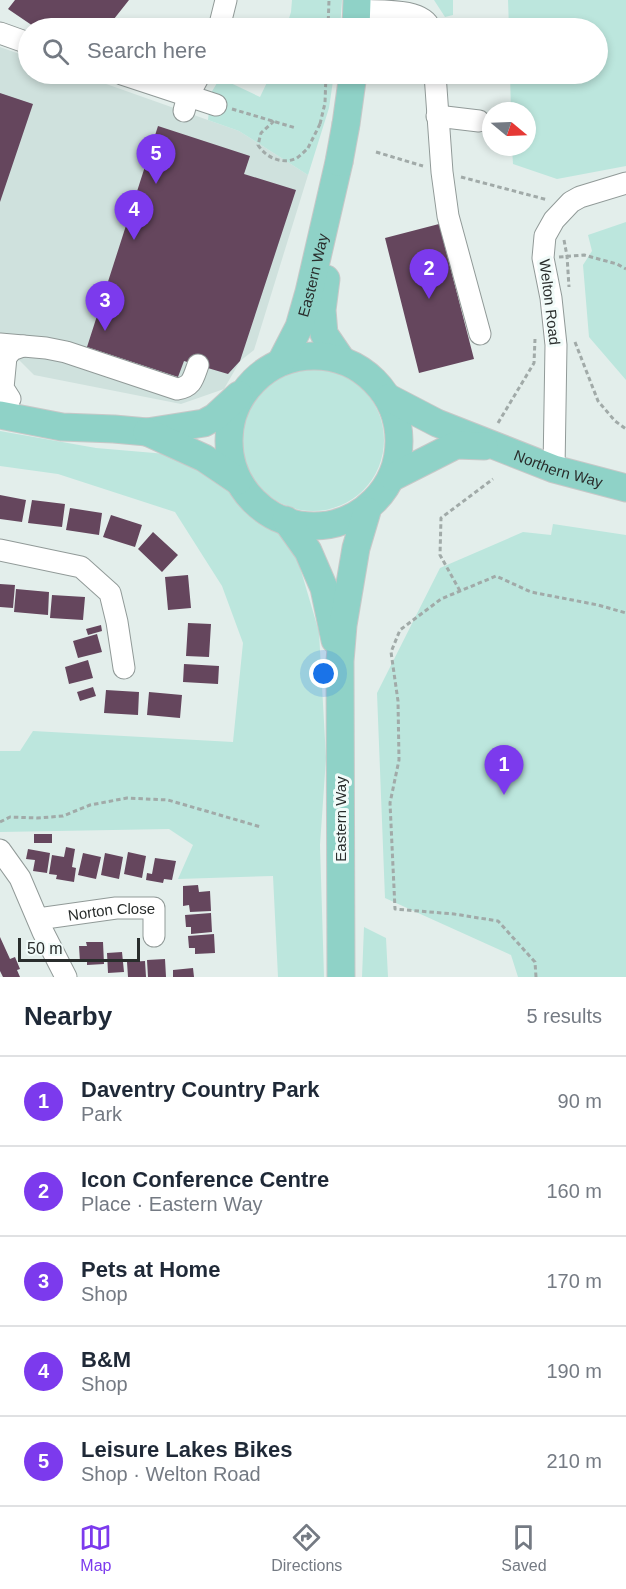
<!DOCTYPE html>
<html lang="en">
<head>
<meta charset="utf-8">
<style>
	:root { --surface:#fff; --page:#f6f6f7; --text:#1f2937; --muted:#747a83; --line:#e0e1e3; --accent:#7c3aed }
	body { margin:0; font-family:Helvetica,sans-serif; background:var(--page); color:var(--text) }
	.compass { position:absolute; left:482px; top:102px; width:54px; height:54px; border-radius:50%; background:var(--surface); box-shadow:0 3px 9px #0003; rotate:109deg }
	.scale { position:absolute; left:18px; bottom:15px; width:122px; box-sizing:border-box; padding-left:6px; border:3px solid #292d2c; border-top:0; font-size:16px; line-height:21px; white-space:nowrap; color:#292d2c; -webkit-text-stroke:4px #f1fbf9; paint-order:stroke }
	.you { position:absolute; left:324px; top:674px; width:21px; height:21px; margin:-15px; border:4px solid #fff; border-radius:50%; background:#1a73e8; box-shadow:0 0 0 9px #1a73e833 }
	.badge { display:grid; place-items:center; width:39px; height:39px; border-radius:50%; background:var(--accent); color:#fff; font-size:20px; font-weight:700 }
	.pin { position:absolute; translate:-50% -50px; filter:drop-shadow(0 2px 3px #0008) }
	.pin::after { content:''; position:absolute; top:32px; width:21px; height:18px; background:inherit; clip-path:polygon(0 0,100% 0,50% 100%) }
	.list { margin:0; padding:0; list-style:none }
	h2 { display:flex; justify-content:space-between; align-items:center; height:78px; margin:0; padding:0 24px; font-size:26px }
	h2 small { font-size:20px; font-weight:400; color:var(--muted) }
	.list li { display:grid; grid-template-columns:39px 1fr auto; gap:18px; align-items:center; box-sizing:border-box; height:90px; padding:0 24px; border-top:2px solid var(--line) }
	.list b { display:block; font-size:22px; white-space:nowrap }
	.list p { margin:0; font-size:20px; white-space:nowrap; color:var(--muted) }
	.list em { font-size:20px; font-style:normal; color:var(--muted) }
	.icon { flex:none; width:33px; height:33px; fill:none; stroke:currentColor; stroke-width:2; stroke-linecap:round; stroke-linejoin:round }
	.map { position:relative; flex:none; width:626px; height:977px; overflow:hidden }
	.search { position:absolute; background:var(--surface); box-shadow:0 3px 9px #0003; left:18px; right:18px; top:18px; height:66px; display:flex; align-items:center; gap:15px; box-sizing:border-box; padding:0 21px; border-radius:33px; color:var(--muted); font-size:22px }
	.sheet { height:528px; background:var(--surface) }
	nav { display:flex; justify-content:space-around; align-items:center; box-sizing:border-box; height:84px; border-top:2px solid var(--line); background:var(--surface); font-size:16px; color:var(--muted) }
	nav a { display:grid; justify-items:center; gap:3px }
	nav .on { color:var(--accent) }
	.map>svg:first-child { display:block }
</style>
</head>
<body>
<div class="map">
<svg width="626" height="977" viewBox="0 0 626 977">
	<rect width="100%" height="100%" fill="#e3eeeb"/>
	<path fill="#cfe1dd" d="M0,47L28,57V74H78L239,131L308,175L254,350L240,361L224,389L181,404L34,375L0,341Z"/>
	<path fill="#bce6dd" d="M292,0H342L340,28H286L291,12Z
		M434,0H453V15L445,17Z
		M508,0H626V166L557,179L513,164L512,147H527V111H511L510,74H598V28H509Z
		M271,74H334L329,108L308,175L239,131L208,120L211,93L220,78L260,97Z
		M626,222V380L589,337L583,265L592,251L588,235Z
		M242 440a71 71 0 1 1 142 0a71 71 0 1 1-142 0Z
		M0,431L96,448L178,455L229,489L260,518L294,547L319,632L326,758L320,845L324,977H278L273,876L178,879L193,845L169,829L0,832V751H20L33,731L233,742L243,643L222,586L175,512L58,474L0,466Z
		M553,524L626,535V977H518L511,955L385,898L377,693L440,568L523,532L551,535Z
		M364,927L386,938L388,977H362Z"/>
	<path fill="#65465d" d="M15,0H129L110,24L63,28H36L8,9Z
		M0,93L33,104L0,202Z
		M158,126L250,156L244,174L296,190L240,361L228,374L184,361L178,377L87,347Z
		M439,224L474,359L419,373L385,238Z
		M0,495L26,500L22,522L0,519Z
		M32,500L65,504L62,527L28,523Z
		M70,508L102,513L99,535L66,530Z
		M111,515L142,525L135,547L103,537Z
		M153,532L178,555L162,572L138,549Z
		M188,575L191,608L168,610L165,577Z
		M0,584L15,585L13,608L0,607Z
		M16,589L49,592L48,615L14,612Z
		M52,595L85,597L83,620L50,618Z
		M188,623L211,624L209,657L186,656Z
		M101,625L102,631L88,635L86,629Z
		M97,634L102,652L78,658L73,641Z
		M88,660L93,678L69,684L65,667Z
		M184,664L219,666L218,684L183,682Z
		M93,687L96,696L80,701L77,692Z
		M106,690L139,692L138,715L104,713Z
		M149,692L182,695L180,718L147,715Z
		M34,834H52V843H34Z
		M66,847L75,849L72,867L76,868L74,882L56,879L57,875L49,874L52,855L64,857Z
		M28,849L50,853L47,873L33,871L35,860L26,859Z
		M128,852L146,856L142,878L124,874Z
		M83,853L101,857L96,879L78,875Z
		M105,853L123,857L119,879L101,875Z
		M155,858L176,861L172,880L164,879L163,883L146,880L147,873L152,874Z
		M198,885L199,892L210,891L211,911L190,912L189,905L183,906V886Z
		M211,913L212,932L191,934V927H186L185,915Z
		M214,934L215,953L195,954V948H189L188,936Z
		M0,937L10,959L15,957L20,969L17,970L20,977H3L0,971Z
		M86,942H103L104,964L87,965V961L80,962L79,946H87Z
		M122,952L124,972L108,973L107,953Z
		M165,959L166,977H148L147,960Z
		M145,961L146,977H128L127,962Z
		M193,968L194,977H173V970Z"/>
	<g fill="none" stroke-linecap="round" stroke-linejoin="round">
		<defs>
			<g id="minor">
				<path d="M357,10C377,12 422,7 430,28"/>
				<path d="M219,28L226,0"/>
				<path d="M0,33L28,43"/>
				<path d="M122,74L216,105"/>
				<path d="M435,74L442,172L448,216L480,334"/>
				<path d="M184,111L188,96L200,74"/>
				<path d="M437,116L479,121"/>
				<path d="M0,344L46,348L66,352L177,389C192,387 193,379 198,365"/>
				<path d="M10,399L3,388L6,357L12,350L23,346"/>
				<path d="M554,469L556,345L551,298L543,258L545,236L554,220L571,202L580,197L626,183"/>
				<path d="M0,550L81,567L110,593L117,622L124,668"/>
				<path d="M0,850L20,878L43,932L66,977"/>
				<path id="s1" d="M38,919L116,908H154V936"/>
			</g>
			<g id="major">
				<path d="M356,28L357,0"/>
				<path d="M346,124L353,74"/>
				<path d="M326,279L322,310L324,334L341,359"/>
				<circle cx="314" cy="441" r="85"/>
				<path id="s2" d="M281,362L299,327L309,292L339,162"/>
				<path id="s3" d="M389,398L437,423L554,469L626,488"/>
				<path d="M0,415L62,427L114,429L147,432L204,423L215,417L239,395"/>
				<path d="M147,432L204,458L238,481"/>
				<path d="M393,477L456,445L484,446"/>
				<path d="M286,520L308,551L324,588L335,640"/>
				<path d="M341,977L340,661L343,625L356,548L367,511"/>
			</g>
		</defs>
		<use href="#minor" stroke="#919a98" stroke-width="23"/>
		<use href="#major" stroke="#c7c8c8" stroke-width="29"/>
		<path stroke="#a1aaa8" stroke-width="3" stroke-dasharray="4.5 3" stroke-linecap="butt" d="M328,28L329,0
			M232,109L296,128
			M274,121L261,133L258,145C266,158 283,165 297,158C301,155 305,151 308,148
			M320,124L325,103L326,74
			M376,152L423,166
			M461,177L548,200
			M564,240L567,256L569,287
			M559,257L584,255L617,264L626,269
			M575,342L598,401L615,421L626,429
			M498,423L534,363L535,339
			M460,591L440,555L441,518L493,479
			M0,822L10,817L37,818L63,816L90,805L127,798L168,800L261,827
			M536,977L535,962L498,921L454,914L395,909L390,803L399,760L398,701L391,652L400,630L441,599L496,576L531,592L598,605L626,613"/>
		<use href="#minor" stroke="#fff" stroke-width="21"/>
		<use href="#major" stroke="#8fd2c7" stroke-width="27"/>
		<defs>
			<path id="major-bridge" d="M339,162L346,124"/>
		</defs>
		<use href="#major-bridge" stroke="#c7c8c8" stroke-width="29" stroke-linecap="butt"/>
		<path stroke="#a1aaa8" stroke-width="3" stroke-dasharray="4.5 3" stroke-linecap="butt" d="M308,148L320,124"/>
		<use href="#major-bridge" stroke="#8fd2c7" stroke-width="27"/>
	</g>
	<g text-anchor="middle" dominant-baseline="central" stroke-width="6" stroke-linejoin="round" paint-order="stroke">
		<g font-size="15" fill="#292d2c" stroke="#f1fbf9">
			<text stroke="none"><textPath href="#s2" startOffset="93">Eastern Way</textPath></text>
			<text transform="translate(550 302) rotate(83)">Welton Road</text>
			<text stroke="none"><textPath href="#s3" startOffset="184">Northern Way</textPath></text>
			<text transform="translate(340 819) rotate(-90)">Eastern Way</text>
			<text stroke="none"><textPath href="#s1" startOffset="74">Norton Close</textPath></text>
		</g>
	</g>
</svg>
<svg class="compass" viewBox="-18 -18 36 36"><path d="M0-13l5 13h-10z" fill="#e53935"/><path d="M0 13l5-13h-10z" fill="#747a83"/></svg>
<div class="scale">50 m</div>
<div class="you"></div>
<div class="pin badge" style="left:504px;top:795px">1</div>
<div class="pin badge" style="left:429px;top:299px">2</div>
<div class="pin badge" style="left:105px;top:331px">3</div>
<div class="pin badge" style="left:134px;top:240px">4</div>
<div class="pin badge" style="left:156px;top:184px">5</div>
<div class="search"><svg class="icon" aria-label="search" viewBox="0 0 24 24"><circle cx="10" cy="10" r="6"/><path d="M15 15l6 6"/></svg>Search here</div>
</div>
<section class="sheet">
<h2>Nearby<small>5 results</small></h2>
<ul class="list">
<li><span class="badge">1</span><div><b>Daventry Country Park</b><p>Park</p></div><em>90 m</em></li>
<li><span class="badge">2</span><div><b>Icon Conference Centre</b><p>Place · Eastern Way</p></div><em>160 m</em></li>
<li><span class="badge">3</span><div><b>Pets at Home</b><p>Shop</p></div><em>170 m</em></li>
<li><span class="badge">4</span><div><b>B&amp;M</b><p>Shop</p></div><em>190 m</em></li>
<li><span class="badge">5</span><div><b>Leisure Lakes Bikes</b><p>Shop · Welton Road</p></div><em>210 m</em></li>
</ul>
</section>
<nav>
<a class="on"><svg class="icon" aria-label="map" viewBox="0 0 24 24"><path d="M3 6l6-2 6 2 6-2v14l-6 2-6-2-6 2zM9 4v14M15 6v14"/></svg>Map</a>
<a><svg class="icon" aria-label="directions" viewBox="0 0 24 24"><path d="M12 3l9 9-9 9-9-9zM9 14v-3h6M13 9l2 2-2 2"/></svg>Directions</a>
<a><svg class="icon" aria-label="saved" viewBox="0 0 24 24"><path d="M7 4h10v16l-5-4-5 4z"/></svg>Saved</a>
</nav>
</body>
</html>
